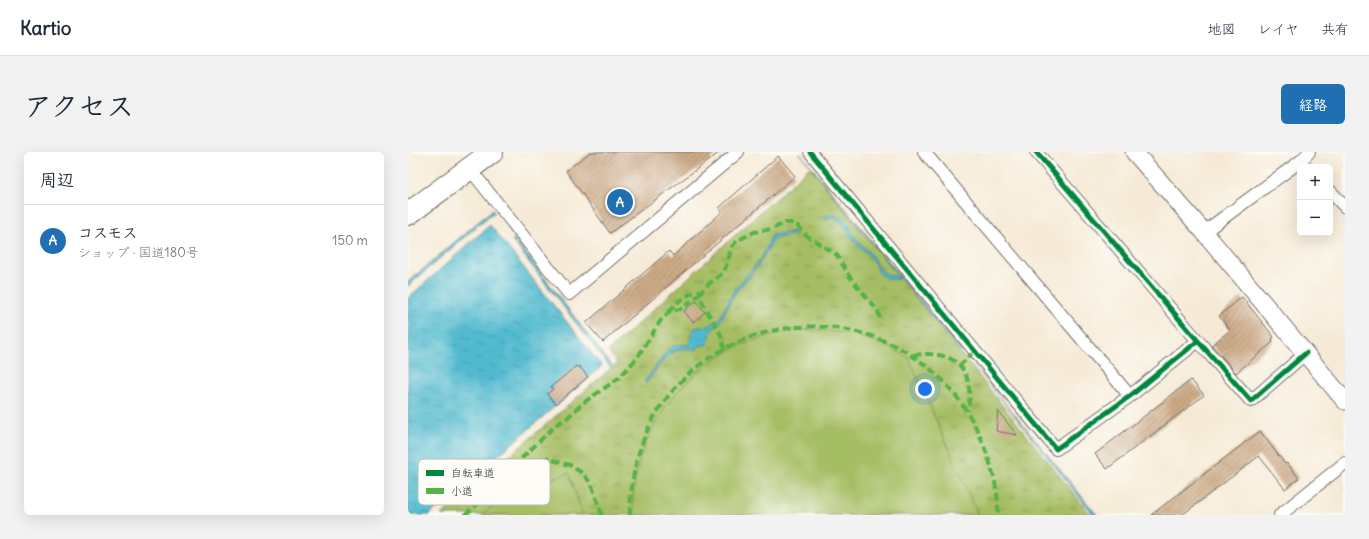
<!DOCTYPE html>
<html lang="ja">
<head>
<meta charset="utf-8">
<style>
	:root { --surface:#fff; --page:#f2f2f3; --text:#1f2937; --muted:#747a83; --line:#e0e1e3; --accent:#1f6fb2 }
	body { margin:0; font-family:Delius,"Klee One",sans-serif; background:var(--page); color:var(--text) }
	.controls { position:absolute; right:12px; top:12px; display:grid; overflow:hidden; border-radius:6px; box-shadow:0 4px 16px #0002 }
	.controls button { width:36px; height:36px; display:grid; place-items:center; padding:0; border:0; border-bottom:1px solid var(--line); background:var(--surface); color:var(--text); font:20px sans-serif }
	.you { position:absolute; left:517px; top:237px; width:14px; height:14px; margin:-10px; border:3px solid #fff; border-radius:50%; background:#1a73e8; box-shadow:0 0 0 6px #1a73e833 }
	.badge { display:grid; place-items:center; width:26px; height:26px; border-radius:50%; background:var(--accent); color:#fff; font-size:13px; font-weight:700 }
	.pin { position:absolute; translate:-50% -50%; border:2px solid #fff; box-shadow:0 1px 4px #0006 }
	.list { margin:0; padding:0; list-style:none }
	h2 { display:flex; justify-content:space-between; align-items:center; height:52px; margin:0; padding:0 16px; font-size:17px }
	h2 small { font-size:13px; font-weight:400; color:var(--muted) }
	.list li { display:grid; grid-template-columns:26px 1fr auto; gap:12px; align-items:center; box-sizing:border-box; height:72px; padding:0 16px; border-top:1px solid var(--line) }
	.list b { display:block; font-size:15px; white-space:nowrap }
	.list p { margin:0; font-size:13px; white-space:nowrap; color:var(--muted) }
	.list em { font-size:13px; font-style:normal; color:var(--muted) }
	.map { position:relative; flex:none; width:937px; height:363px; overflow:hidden; border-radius:6px }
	header { display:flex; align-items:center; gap:24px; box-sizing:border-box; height:56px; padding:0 20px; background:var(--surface); border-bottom:1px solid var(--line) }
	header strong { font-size:19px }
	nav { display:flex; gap:22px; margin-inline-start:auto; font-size:14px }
	.intro { display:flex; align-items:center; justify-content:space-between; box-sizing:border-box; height:96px; padding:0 24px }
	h1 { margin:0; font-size:28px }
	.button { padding:10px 18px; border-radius:6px; background:var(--accent); color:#fff; font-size:14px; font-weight:700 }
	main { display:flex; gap:24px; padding:0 24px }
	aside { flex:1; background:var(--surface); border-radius:6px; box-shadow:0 4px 16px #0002 }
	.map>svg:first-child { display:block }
</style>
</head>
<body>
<header>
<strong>Kartio</strong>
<nav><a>地図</a><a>レイヤ</a><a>共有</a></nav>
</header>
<div class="intro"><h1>アクセス</h1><a class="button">経路</a></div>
<main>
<aside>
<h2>周辺<small></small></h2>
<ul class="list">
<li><span class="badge">A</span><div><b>コスモス</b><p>ショップ · 国道180号</p></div><em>150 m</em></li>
</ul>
</aside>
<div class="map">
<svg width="937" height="363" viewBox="0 0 937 363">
	<defs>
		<pattern id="park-tufts" width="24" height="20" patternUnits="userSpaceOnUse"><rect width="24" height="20" fill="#a6be63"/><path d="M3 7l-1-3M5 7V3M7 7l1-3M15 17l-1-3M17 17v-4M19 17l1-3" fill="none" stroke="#879b52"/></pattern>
		<pattern id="water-ripples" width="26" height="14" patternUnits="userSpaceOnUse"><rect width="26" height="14" fill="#51bacf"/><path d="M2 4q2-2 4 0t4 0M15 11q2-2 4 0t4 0" fill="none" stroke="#4397a8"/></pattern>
		<pattern id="building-hatch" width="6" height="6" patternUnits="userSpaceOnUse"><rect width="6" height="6" fill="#cdab87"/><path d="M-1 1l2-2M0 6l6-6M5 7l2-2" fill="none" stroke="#a78b6f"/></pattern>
	</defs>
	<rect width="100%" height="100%" fill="#fdfcf7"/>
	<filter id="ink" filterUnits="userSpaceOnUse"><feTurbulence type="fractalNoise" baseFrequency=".025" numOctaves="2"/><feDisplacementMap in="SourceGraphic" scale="8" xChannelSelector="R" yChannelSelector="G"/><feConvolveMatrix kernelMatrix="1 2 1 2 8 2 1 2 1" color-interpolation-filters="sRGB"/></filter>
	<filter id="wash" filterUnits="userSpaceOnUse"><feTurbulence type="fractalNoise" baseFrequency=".012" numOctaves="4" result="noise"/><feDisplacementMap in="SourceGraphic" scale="16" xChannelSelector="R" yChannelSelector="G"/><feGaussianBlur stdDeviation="0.9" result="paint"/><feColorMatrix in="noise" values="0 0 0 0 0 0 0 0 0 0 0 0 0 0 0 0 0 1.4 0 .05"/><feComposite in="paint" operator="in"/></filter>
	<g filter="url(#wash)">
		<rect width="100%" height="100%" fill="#f6ead6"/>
		<path fill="url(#park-tufts)" stroke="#687447" d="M402,15L683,363H33L209,211L200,199Z"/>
		<path fill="#a6be63" stroke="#687447" d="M387,178H415L440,182L474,191L501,206L570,363H225C221,294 265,227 325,196C345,187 366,183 387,178Z
			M161,321L175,363H74C99,341 129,331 161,321Z"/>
		<path fill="url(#water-ripples)" stroke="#3e727d" d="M391,0L555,199L553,200Z
			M84,58L87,61L85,63L83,62L0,134V130Z
			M426,63L435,67L440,72L447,86L462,101L473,118L481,123L488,124L491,127C469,129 472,118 462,105C457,98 449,94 445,88C439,79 437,72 427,66L416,67V64Z
			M82,73L194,214L21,363H0V146Z
			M386,79L387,82L366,87L350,114L327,141L312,170L303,179L300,192L291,194L288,198C262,191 251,214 238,232L236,230L259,199L266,194L281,192L284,180L287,176L301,174L311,167L326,138L352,108L364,83Z
			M106,86L204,214L202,215L104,88Z
			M566,213L689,363H686Z"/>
		<g id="blocks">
			<path fill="url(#building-hatch)" d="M182,0H312L202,81L158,19Z
				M370,4L387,24L195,190L178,171L261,99L265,104L314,60L311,56Z
				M834,145L866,185L864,187L865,190L828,221L804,193L822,178L811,164Z
				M288,149L297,160L285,170L276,159Z
				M168,214L170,216L171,214L180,225L148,252L139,242L145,237L143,235Z
				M783,228L796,243L699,317L687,302Z
				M590,259L609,283L588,279Z
				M852,279L877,312L879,311L891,326L877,337L851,304L774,363H743Z"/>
		</g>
	</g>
	<g filter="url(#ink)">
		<use href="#blocks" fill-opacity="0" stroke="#726e67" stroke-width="1"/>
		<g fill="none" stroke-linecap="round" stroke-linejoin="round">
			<defs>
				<path id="street" d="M402,0L648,297L722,244L790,189
					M516,0L722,244
					M628,0L790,189L843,249L898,201
					M62,17L161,142L330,0
					M922,39L937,55
					M796,80L894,8L901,0
					M872,363L937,311"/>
				<path id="secondary" d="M726,0L796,80L937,249"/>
				<path id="highway" d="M0,62L84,0"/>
			</defs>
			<use href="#street" stroke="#726e67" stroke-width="14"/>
			<use href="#secondary" stroke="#726e67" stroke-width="19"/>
			<use href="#highway" stroke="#726e67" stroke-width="24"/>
			<use href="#street" stroke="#fff" stroke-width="12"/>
			<use href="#secondary" stroke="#fff" stroke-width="17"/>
			<use href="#highway" stroke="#fff" stroke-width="22"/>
			<path stroke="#56b246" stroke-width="4" stroke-dasharray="8 4" stroke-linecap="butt" d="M261,160C271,147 280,141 296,138
				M316,198C315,174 296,163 292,142L297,135L316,120L324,95L329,89L346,80L364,77L377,71H385L390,74L399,84L429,103L442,125L470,159L472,168
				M505,203C548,197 567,217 560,259
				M551,214L567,199
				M110,317V310L149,272L157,268L175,251L211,226L229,206L253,168L261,160L275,156L292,142
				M57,363L117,311L138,306L162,313L174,321L183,331L194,363
				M222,363C222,320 234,276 262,242C350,135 520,159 573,287C583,311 591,337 590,363"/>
			<defs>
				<path id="cycleway" d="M402,0L648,297L722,244L790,189
					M628,0L790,189L843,249L898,201"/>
			</defs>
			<use href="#cycleway" stroke="#fdfcf7" stroke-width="8"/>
			<use href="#cycleway" stroke="#00873e" stroke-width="5"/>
		</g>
	</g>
	<rect x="10" y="307" width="132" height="46" rx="6" fill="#fdfcf7" stroke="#bebdba" stroke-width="1"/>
	<rect x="18" y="318" width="18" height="6" fill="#00873e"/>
	<rect x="18" y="336" width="18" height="6" fill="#56b246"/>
	<g font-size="11" fill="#2b2b2b">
		<text x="43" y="325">自転車道</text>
		<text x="43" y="343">小道</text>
	</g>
</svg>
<div class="controls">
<button>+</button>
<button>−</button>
</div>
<div class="you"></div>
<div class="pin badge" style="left:212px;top:50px">A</div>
</div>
</main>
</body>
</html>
